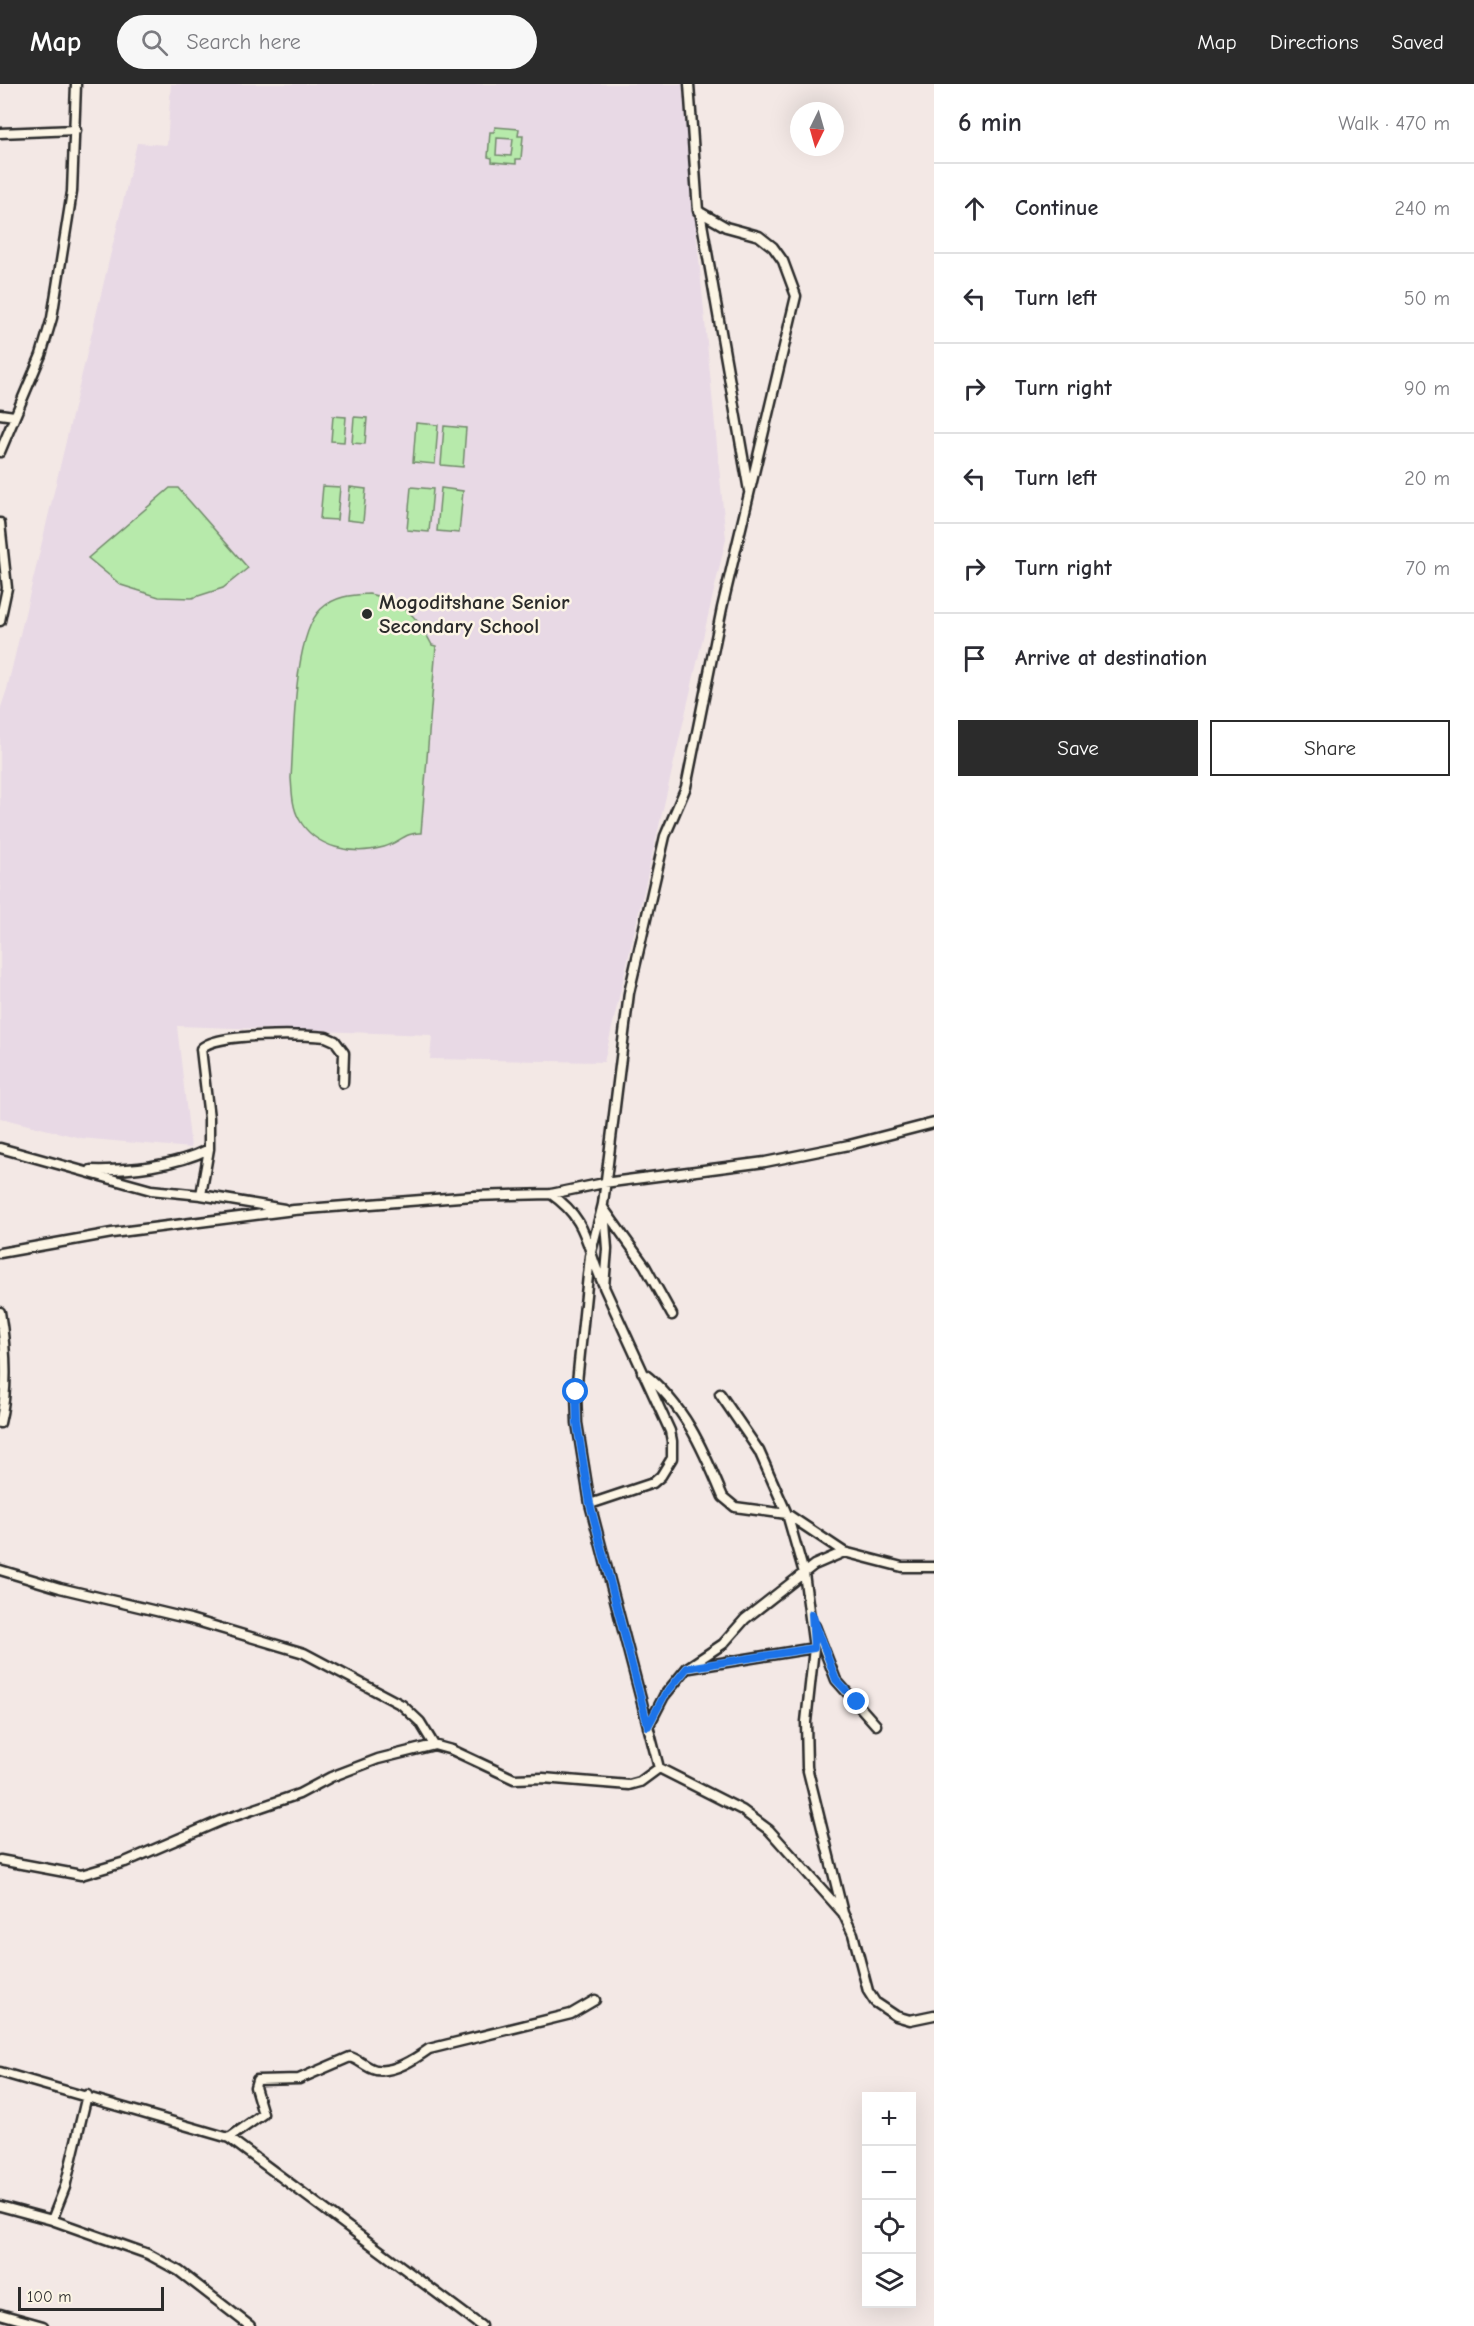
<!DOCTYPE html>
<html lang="en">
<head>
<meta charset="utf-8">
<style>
	:root { --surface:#fff; --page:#f7f7f7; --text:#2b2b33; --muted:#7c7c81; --line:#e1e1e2; --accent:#2b2b2b }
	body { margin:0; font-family:"Comic Neue",sans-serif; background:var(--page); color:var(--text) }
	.controls { position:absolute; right:18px; bottom:18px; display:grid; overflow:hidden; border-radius:0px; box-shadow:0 6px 24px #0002 }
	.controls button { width:54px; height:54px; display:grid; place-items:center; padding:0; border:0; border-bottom:2px solid var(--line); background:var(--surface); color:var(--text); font:30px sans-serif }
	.compass { position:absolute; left:790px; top:18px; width:54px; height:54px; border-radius:50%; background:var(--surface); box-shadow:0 6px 24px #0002; rotate:185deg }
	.scale { position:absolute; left:18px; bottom:15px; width:146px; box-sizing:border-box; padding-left:6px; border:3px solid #2b2b2b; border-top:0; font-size:16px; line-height:21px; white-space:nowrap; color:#2b2b2b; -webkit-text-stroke:4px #fcf5e5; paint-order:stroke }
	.stop { position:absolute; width:18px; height:18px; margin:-14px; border:4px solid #1a73e8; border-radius:50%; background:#fff }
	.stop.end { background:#1a73e8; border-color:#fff; box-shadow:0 2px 6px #0008 }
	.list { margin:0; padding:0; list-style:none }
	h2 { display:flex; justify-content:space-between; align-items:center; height:78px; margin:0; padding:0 24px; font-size:26px }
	h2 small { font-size:20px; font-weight:400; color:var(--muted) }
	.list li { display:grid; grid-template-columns:39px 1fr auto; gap:18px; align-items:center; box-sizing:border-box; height:90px; padding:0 24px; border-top:2px solid var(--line) }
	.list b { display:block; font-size:22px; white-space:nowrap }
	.list em { font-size:20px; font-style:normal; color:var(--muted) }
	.actions { display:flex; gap:12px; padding:18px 24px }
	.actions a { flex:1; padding:14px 0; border:2px solid var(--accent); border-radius:0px; text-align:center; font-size:21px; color:var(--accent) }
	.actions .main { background:var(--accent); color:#fff }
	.icon { flex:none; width:33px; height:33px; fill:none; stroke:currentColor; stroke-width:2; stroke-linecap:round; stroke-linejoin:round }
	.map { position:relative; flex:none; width:934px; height:2242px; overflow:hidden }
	header { display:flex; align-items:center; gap:36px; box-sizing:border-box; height:84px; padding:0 30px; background:var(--accent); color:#fff }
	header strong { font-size:28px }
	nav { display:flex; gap:33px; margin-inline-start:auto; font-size:21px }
	.search { width:420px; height:54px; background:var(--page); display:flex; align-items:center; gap:15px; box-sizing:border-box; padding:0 21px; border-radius:33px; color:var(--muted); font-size:22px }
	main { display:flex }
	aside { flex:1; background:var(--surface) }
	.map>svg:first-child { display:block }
</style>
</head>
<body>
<header>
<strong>Map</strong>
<div class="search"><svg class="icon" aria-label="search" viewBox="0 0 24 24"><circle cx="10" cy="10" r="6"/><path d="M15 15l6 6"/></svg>Search here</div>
<nav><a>Map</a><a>Directions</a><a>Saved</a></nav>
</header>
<main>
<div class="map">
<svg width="934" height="2242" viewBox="0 0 934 2242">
	<rect width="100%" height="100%" fill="#f3e8e5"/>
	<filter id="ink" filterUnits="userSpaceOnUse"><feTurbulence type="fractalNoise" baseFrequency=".0167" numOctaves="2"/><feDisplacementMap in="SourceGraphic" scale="12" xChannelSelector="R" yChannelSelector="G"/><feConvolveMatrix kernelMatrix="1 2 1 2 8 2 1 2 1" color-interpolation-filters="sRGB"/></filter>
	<g filter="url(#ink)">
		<path fill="#e8d9e5" d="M171,0H682L726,455L604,978L430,975L432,951L177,942L191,1064L81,1054L0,1034V626L7,605L137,59L167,61Z"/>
		<path fill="#b7eaab" stroke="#718a6b" stroke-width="1.5" fill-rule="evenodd" d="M495,43L519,45L518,52H523L521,75H516V80L492,78V74L488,73L490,48H494ZM497,54L513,55L511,72L496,71Z
			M333,332L346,333L344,358L331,357Z
			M354,333L367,334L365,360L352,359Z
			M416,339L438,341L435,380L413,378Z
			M444,342L466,344L463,383L441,381Z
			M323,402L340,403L337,436L320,435Z
			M350,403L366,405L363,438L347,436Z
			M411,403L433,405L429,448L407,446Z
			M170,404H178L248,484L223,504L192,514L159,513L121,501L88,474Z
			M441,404L463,407L459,449L437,447Z
			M369,510C402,516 417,531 432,561L436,562L421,749C405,748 399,759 384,763C353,772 315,764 299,735C292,723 292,707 291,694C294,654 293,551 321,525C335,512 351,511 369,510Z"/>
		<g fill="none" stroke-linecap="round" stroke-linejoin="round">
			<defs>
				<path id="minor" d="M689,0L698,127L726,143L759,152L773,163L783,177L796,212L722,524L686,703L665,752L629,909L603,1120L590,1172L576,1308L577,1339L590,1420L659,1684L742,1726L769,1746L843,1829L853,1850L868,1907L875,1918L896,1932L910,1936L934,1931
					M0,49L76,46
					M700,128L749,407
					M0,330L14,332
					M0,368L41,271L52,234L72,108L76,0
					M0,439L7,504L0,537
					M0,1064L151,1106L201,1111
					M91,1086C129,1087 175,1082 209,1065
					M551,1110C590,1137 585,1163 604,1202
					M284,1125L201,1111L209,1065V1034L201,965C214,948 304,951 326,953L335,957L344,969L343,999
					M604,1125L645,1182L672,1231
					M0,1169L112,1149L294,1126L473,1112L551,1110L604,1099L765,1078L849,1061L934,1039
					M0,1228C6,1264 9,1302 0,1339
					M642,1288C685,1321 703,1365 723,1413L735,1423L787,1430L844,1468L902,1483H934
					M720,1310L759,1367L787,1430L804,1489L814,1564L806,1638L807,1683L843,1829
					M590,1420L653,1399L661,1392L672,1374V1357L670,1347L604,1203L607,1165L604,1125
					M0,1486L60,1504L190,1535L304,1569L402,1621L420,1638L434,1661
					M815,1542L836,1596L876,1641
					M690,1584L814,1564
					M648,1643L664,1612L687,1584L723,1560L745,1535L814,1481L844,1468
					M0,1776L81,1791L125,1778L220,1737L299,1710L331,1693L378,1675L434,1661L452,1666L514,1695L543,1694L629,1701L640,1698L659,1684
					M0,1988L229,2054L481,2242
					M87,2011L65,2103L52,2136L148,2170L179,2187L250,2242
					M229,2054L263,2030L255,2003L257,1996L299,1995L350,1973C359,1975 366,1984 376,1986C394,1989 415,1975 429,1965L571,1930L595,1916
					M0,2122L52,2136
					M0,2230L43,2242"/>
			</defs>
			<use href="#minor" stroke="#2b2b2b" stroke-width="13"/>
			<use href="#minor" stroke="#fcf5e5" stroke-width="8"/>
		</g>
	</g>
	<g fill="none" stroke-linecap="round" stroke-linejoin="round" filter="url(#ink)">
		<path stroke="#1a73e8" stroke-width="8" d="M576,1308L577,1339L590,1420L648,1642L664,1612L687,1584L814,1564L812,1530L836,1596L857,1618"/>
	</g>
	<circle fill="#2b2b2b" stroke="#fcf5e5" stroke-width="2" cx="367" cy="530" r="6"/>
	<g text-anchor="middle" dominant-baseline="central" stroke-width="5" stroke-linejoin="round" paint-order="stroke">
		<g font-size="21" font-weight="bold" fill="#2b2b2b" stroke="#fcf5e5" text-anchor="start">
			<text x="379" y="518">Mogoditshane Senior<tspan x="379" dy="24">Secondary School</tspan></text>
		</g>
	</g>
</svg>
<div class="controls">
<button>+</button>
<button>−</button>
<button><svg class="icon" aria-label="locate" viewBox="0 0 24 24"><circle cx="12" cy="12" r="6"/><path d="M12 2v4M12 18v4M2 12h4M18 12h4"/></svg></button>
<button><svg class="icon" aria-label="layers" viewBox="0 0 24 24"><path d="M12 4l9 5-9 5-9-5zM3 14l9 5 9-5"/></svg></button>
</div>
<svg class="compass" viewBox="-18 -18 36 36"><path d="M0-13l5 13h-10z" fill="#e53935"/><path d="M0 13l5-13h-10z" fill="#7c7c81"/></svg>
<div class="scale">100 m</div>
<div class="stop" style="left:576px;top:1308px"></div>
<div class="stop end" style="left:857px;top:1618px"></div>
</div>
<aside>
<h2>6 min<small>Walk · 470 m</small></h2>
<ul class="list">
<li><svg class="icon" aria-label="ahead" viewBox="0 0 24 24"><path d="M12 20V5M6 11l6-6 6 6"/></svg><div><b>Continue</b></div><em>240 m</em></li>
<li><svg class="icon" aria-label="left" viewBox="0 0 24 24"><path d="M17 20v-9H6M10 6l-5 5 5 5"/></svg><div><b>Turn left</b></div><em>50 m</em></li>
<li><svg class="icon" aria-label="right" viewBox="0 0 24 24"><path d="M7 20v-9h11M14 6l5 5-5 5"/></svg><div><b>Turn right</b></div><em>90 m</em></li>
<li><svg class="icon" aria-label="left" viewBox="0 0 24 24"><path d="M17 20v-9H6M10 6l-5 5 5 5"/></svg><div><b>Turn left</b></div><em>20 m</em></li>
<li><svg class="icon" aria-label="right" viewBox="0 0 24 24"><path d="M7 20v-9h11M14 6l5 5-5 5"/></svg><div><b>Turn right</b></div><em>70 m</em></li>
<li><svg class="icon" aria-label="arrive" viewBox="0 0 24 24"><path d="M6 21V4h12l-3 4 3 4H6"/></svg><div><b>Arrive at destination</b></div></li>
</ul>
<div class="actions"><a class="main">Save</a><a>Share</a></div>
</aside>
</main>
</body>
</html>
